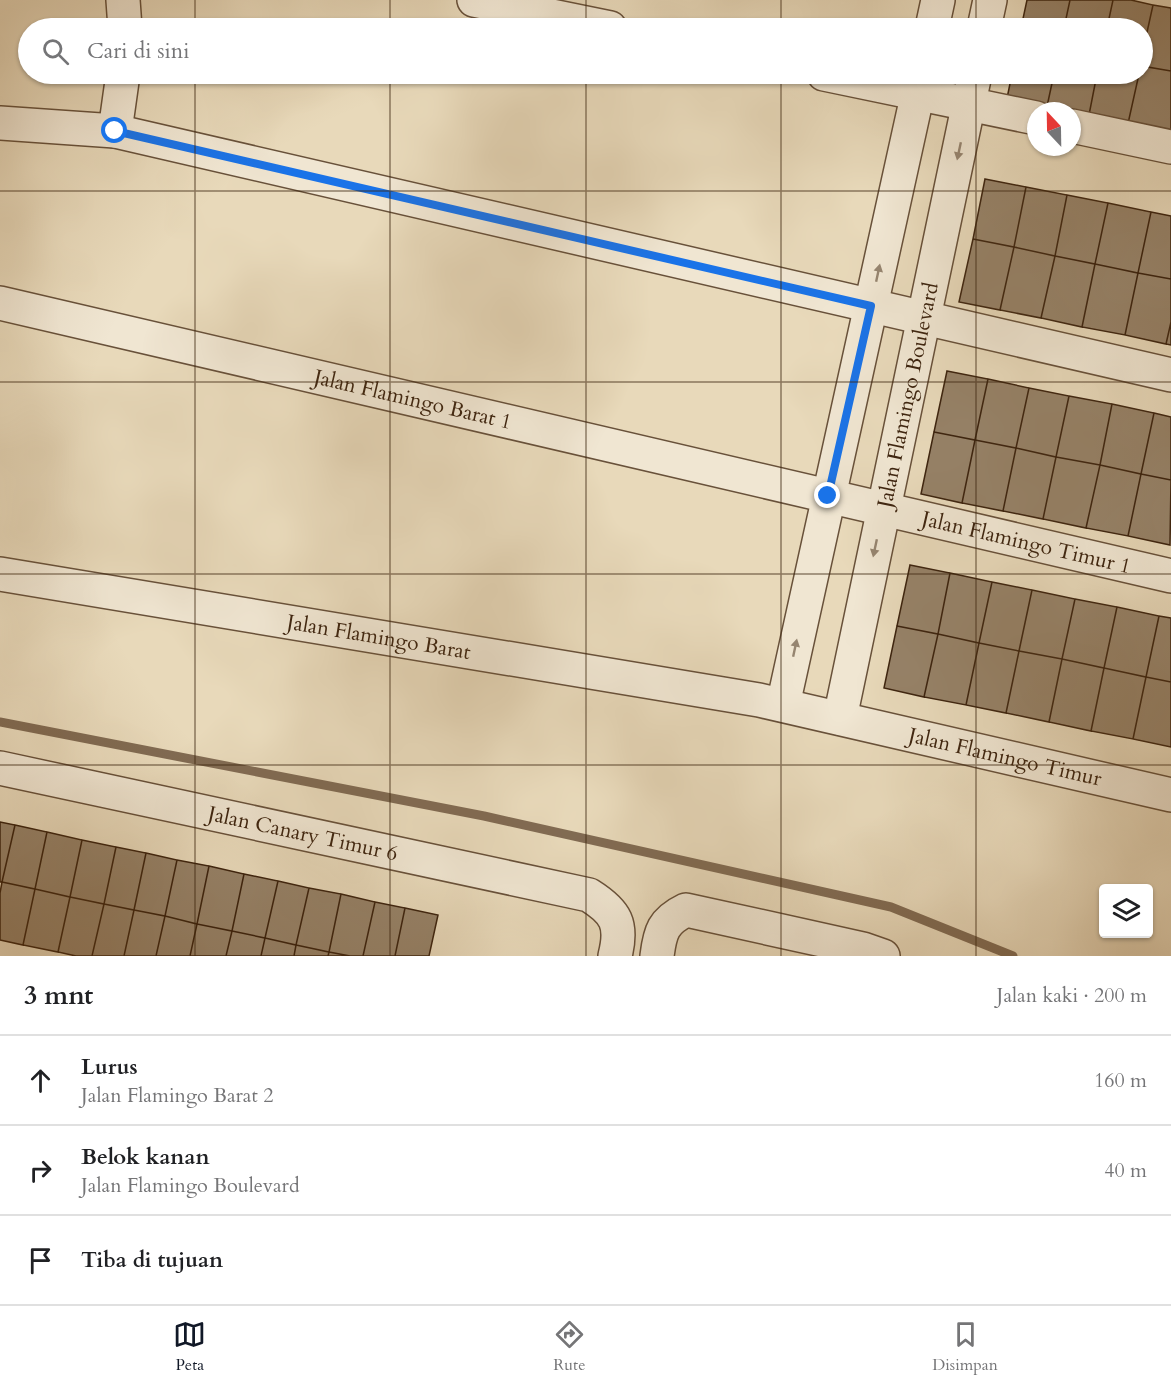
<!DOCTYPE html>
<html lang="id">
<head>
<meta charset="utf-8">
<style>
	:root { --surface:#fff; --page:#f6f6f6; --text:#202124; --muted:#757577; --line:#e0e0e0; --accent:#111827 }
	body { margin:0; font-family:Cardo,serif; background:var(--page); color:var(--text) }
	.controls { position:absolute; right:18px; bottom:18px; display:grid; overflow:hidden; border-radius:6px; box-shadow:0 2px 4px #0004 }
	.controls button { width:54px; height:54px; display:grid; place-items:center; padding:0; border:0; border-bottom:2px solid var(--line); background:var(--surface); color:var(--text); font:30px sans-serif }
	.compass { position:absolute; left:1027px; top:102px; width:54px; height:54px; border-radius:50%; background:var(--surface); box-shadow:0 2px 4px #0004; rotate:338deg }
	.stop { position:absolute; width:18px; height:18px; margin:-14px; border:4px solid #1a73e8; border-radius:50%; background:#fff }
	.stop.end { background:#1a73e8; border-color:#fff; box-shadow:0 2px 6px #0008 }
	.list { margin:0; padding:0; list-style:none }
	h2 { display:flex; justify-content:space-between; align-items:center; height:78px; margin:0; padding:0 24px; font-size:26px }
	h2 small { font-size:20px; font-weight:400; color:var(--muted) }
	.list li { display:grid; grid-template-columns:39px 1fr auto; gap:18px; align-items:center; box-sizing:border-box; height:90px; padding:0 24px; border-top:2px solid var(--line) }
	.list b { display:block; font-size:22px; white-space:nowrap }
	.list p { margin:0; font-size:20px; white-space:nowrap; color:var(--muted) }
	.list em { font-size:20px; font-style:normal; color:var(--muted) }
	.icon { flex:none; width:33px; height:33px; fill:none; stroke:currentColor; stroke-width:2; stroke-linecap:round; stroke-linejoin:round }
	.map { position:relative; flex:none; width:1171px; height:956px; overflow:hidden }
	.search { position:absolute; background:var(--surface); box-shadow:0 2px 4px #0004; left:18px; right:18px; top:18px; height:66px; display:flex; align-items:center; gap:15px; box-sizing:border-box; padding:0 21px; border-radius:33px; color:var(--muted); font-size:22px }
	.sheet { height:348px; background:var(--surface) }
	nav { display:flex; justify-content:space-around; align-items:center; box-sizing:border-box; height:84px; border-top:2px solid var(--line); background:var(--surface); font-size:16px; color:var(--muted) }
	nav a { display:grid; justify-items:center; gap:3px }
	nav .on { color:var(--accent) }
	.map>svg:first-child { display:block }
</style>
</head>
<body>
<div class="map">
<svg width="1171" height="956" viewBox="0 0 1171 956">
	<rect width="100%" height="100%" fill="#e8d9ba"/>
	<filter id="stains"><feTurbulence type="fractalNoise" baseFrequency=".00333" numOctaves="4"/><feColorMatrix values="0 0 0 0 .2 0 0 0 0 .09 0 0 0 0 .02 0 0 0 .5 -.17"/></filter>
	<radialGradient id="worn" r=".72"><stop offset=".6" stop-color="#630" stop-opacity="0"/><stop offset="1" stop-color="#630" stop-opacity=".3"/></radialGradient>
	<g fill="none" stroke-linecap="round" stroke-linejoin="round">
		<path stroke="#816b53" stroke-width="9" d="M0,722L484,816L891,907L1013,956"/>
	</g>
	<path fill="#968268" stroke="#3d240f" stroke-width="1.5" d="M1027,0H1070L1064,28H1021Z
		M1070,0H1113L1107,28H1064Z
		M1113,0H1131L1153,5L1142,55V28H1107Z
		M1153,5L1171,8V71L1142,66V55Z
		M1142,66L1171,71V134L1127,128L1139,74H1142Z
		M1012,74H1054L1046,111L1006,103Z
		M1054,74H1097L1088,120L1072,111H1046Z
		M1097,74H1139L1127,128L1088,120Z
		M985,179L1026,187L1014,247L973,239Z
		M1026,187L1067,195L1055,256L1014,247Z
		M1067,195L1108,203L1095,264L1055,256Z
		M1108,203L1151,212L1138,273L1095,264Z
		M1151,212L1171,216V279L1138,273Z
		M973,239L1014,247L1000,310L959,302Z
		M1014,247L1055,256L1041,318L1000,310Z
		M1055,256L1095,264L1082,327L1041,318Z
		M1095,264L1138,273L1125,335L1082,327Z
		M1138,273L1171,279V322L1166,344L1125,335Z
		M1171,322V345L1166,344Z
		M947,371L988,379L975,440L934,432Z
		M988,379L1029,388L1016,448L975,440Z
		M1029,388L1069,396L1056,457L1016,448Z
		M1069,396L1112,404L1100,465L1056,457Z
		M1112,404L1154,413L1141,474L1100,465Z
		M1154,413L1171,417V480L1141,474Z
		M934,432L975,440L962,503L921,494Z
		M975,440L1016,448L1003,511L962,503Z
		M1016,448L1056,457L1043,519L1003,511Z
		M1056,457L1100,465L1086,528L1043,519Z
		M1100,465L1141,474L1128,536L1086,528Z
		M1141,474L1171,480L1170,545L1128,536Z
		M910,565L950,573L938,634L897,626Z
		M950,573L992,582L979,643L938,634Z
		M992,582L1032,590L1019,651L979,643Z
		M1032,590L1075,599L1062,659L1019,651Z
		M1075,599L1117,607L1104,668L1062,659Z
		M1117,607L1159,616L1146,677L1104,668Z
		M1159,616L1171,618V682L1146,677Z
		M897,626L938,634L924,697L884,688Z
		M938,634L979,643L966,705L924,697Z
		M979,643L1019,651L1006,713L966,705Z
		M1019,651L1062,659L1049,722L1006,713Z
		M1062,659L1104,668L1091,731L1049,722Z
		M1104,668L1146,677L1133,739L1091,731Z
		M1146,677L1171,682V747L1133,739Z
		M0,822L15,825L2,882H0Z
		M15,825L47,832L35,889L2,882Z
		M47,832L82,840L70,897L35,889Z
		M82,840L116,847L104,904L70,897Z
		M116,847L146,853L134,910L104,904Z
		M146,853L177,860L165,916L134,910Z
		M177,860L209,866L197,924L165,916Z
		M209,866L244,874L232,931L197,924Z
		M244,874L278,881L265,938L232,931Z
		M278,881L309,888L296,945L265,938Z
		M2,882L35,889L23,945L0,940V893Z
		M309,888L341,894L329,952L296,945Z
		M35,889L70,897L58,952L23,945Z
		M341,894L375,902L363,956H350L329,952Z
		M70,897L104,904L92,956H76L58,952Z
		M375,902L405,908L395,956H363Z
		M104,904L134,910L124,956H92Z
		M405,908L438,915L429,956H395Z
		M134,910L165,916L156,956H124Z
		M165,916L197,924L190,956H156Z
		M197,924L232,931L226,956H190Z
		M232,931L265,938L261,956H226Z
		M265,938L296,945L294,956H261Z
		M296,945L329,952L328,956H294Z
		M329,952L350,956H328Z"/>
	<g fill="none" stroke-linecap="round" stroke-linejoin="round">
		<defs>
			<g id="street">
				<path d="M123,0L125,28"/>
				<path d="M474,0L610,28"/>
				<path d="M932,28L938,0"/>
				<path d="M984,28L990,0"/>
				<path d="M824,74L1036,118"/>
				<path d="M0,123L115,131L123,74"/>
				<path d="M1072,126L1171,147"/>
				<path d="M115,131L1171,375"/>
				<path id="s1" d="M0,303L1171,576"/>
				<path id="s2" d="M0,574L759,700L1171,795"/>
				<path d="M783,705L922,74"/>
				<path id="s3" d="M840,718L975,74"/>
				<path id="s4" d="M0,768L589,895C616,912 623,924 615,956"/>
				<path d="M657,956C660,932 663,921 686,910L863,949L883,956"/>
			</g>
		</defs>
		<use href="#street" stroke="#68513a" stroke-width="36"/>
		<use href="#street" stroke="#f0e6d2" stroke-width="33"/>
	</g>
	<defs><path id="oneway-solid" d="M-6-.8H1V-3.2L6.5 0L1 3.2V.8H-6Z" transform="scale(1.5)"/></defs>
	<g fill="#968570">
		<use href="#oneway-solid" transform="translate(959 151) rotate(102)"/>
		<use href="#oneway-solid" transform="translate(878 273) rotate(-78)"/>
		<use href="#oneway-solid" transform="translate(875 548) rotate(102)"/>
		<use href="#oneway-solid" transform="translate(795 648) rotate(-78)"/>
	</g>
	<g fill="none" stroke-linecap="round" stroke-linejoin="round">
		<path stroke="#1a73e8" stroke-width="8" d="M115,131L871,306L828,496"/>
	</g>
	<path fill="none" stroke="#3d240f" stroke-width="1.5" stroke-opacity="0.55" d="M195,0V28M390,0V28M586,0V28M781,0V28M976,0V28M195,74V956M390,74V956M586,74V956M781,74V956M976,74V956M0,191H1171M0,382H1171M0,574H1171M0,765H1171"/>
	<g text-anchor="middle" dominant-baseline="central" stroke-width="4.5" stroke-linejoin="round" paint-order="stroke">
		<g font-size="21" fill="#3d240f" stroke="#f0e6d2">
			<text stroke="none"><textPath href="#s3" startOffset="330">Jalan Flamingo Boulevard</textPath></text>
			<text stroke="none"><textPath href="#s1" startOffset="424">Jalan Flamingo Barat 1</textPath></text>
			<text stroke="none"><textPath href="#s1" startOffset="1054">Jalan Flamingo Timur 1</textPath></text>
			<text stroke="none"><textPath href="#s2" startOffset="384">Jalan Flamingo Barat</textPath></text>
			<text stroke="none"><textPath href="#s2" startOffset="1022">Jalan Flamingo Timur</textPath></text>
			<text stroke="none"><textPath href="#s4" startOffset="310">Jalan Canary Timur 6</textPath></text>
		</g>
	</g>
	<rect width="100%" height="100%" filter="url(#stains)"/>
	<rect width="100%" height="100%" fill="url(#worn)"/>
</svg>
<div class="controls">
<button><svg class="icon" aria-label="layers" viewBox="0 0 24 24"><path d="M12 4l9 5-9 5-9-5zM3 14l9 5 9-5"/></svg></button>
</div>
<svg class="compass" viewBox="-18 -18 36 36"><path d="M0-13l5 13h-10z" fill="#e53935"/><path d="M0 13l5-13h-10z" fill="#757577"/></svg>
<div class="stop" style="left:115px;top:131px"></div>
<div class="stop end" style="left:828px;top:496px"></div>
<div class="search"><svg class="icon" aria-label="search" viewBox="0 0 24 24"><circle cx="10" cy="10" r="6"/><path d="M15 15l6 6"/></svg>Cari di sini</div>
</div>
<section class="sheet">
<h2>3 mnt<small>Jalan kaki · 200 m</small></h2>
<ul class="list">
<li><svg class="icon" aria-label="ahead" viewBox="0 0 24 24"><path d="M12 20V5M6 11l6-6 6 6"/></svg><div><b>Lurus</b><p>Jalan Flamingo Barat 2</p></div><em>160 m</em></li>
<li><svg class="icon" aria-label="right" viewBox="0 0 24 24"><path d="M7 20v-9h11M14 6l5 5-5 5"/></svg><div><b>Belok kanan</b><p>Jalan Flamingo Boulevard</p></div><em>40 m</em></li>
<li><svg class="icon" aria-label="arrive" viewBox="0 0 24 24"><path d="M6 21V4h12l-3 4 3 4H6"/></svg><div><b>Tiba di tujuan</b></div></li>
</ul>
</section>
<nav>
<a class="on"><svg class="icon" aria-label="map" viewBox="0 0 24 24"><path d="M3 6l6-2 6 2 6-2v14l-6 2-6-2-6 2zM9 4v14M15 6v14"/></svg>Peta</a>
<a><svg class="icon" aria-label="directions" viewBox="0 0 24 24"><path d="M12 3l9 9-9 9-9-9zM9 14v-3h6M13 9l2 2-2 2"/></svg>Rute</a>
<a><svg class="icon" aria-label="saved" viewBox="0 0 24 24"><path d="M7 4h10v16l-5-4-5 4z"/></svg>Disimpan</a>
</nav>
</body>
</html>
